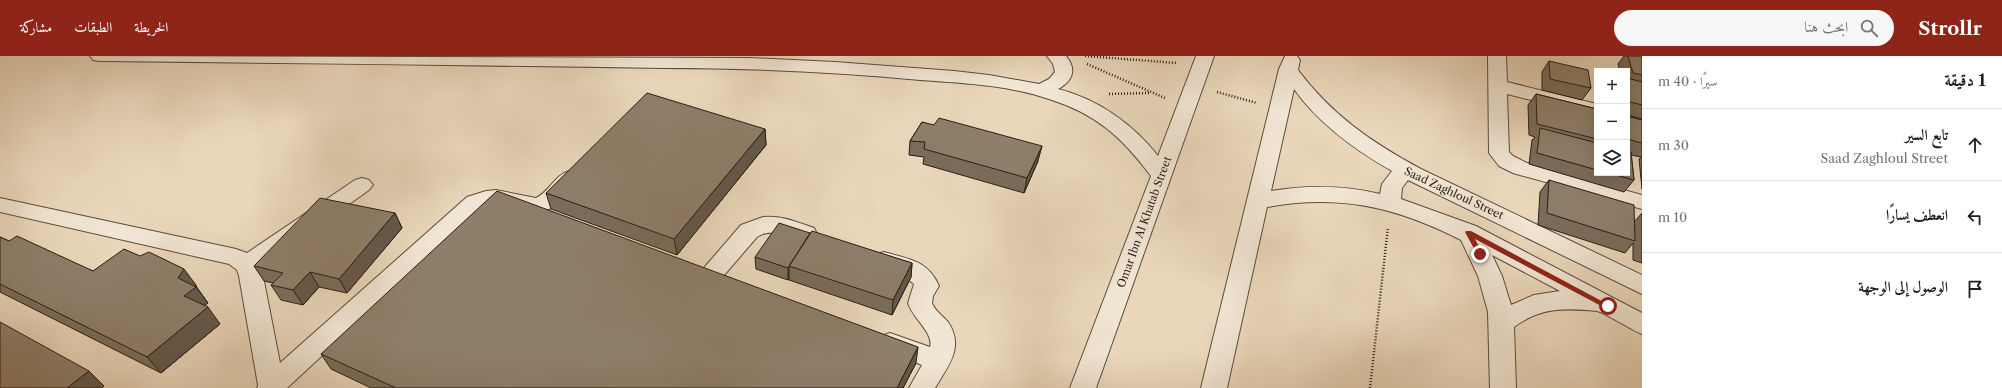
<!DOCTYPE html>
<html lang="ar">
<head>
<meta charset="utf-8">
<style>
	:root { --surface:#fff; --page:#f6f6f6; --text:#202124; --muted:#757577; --line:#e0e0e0; --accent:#8f2418 }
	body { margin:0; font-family:"Libre Caslon Text",Amiri,serif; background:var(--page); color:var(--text); direction:rtl }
	.controls { position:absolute; right:12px; top:12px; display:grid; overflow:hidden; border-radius:0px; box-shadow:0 4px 16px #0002 }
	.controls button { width:36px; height:36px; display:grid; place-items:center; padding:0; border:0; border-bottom:1px solid var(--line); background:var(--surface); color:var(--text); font:20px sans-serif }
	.stop { position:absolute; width:12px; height:12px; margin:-9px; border:3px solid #8f2418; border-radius:50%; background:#fff }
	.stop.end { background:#8f2418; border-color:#fff; box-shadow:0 1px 4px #0008 }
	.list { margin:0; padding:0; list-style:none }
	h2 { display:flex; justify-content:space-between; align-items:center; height:52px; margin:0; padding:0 16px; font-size:17px }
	h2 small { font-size:13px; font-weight:400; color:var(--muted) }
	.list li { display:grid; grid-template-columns:26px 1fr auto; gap:12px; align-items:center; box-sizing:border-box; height:72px; padding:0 16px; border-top:1px solid var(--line) }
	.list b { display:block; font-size:15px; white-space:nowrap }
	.list p { margin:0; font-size:13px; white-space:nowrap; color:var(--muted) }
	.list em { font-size:13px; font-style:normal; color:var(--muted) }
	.icon { flex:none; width:22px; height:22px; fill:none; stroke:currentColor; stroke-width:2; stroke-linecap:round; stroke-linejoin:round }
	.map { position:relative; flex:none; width:1642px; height:332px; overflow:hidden; direction:ltr }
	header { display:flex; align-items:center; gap:24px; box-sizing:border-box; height:56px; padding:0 20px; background:var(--accent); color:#fff }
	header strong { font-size:19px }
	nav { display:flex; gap:22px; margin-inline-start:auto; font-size:14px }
	.search { width:280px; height:36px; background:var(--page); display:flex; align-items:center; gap:10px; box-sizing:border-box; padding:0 14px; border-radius:22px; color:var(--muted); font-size:15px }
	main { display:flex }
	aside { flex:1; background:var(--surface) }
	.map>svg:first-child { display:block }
</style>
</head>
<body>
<header>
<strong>Strollr</strong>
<div class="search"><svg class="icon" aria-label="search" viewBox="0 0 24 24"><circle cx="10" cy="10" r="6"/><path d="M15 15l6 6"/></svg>ابحث هنا</div>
<nav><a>الخريطة</a><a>الطبقات</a><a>مشاركة</a></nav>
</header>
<main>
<aside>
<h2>1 دقيقة<small>سيرًا · 40 m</small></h2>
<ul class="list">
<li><svg class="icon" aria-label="ahead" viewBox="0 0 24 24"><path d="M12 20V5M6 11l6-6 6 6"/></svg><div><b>تابع السير</b><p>Saad Zaghloul Street</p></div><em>30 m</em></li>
<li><svg class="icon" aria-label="left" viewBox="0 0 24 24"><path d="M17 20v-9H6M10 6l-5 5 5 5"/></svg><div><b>انعطف يسارًا</b></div><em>10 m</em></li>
<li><svg class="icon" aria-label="arrive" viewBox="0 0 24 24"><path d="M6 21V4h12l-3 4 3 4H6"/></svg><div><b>الوصول إلى الوجهة</b></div></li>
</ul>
</aside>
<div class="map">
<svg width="1642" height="332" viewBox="0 0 1642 332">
	<rect width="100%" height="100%" fill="#ead7bb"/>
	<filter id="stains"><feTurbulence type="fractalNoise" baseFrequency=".005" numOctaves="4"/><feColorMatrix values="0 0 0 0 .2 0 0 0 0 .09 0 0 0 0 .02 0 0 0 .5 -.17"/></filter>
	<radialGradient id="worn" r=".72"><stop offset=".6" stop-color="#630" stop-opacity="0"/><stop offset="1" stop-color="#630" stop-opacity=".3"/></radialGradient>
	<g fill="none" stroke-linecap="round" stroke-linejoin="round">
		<defs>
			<path id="minor" d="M90,0L750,2L835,6L954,15L989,19L1039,28L1049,23L1055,16L1053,8L1047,0H1066C1077,13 1073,25 1058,33C1098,43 1133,68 1158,100L1196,0H1214L1096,332H1070L1151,120C1121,80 1096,58 1049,43C1008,29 963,27 920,24C835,16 750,12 665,12C476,9 288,7 99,5L93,4Z
				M1285,0H1297L1300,4L1298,14C1332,59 1371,86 1421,113L1642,219V238L1408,124L1402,132L1401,143L1476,170L1642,257V278C1631,274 1604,256 1597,255C1566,252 1541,251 1514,271L1516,332H1490L1488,256L1478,220L1461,184C1396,151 1340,138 1267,151L1227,332H1201L1279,13ZM1294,33C1319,68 1355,94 1392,115L1382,128L1380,138C1343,129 1308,129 1271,135ZM1492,199L1560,235L1534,239L1511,249L1502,220Z
				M1488,0H1506L1507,26L1597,48V60L1507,38L1509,96L1513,100L1527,107L1642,139V153L1513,117L1499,110L1489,97Z
				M569,115L576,117L579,122C563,149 546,163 513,153C502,149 494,147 483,151L287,332H257L258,329L239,220L237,214L229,208L0,156V142L236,193L247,197L355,124L362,122L369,124L373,129L369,134L259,212L263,220L280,307L467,141L486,135L496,134L536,142C549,136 555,119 569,115Z
				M763,161C781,159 797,166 814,172L817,178L814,184C794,190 777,168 757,181L719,225L711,228L703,225L699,219L703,213L741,169Z
				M884,196C908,203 928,204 939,230L933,240L932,247C935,255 943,260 948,266C965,291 948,310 935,332H909L922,309L881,294L878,287L881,280L890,277L930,291C934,277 913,263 908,247L914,228L901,218L876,210L873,204L876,198Z"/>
		</defs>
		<use href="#minor" stroke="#5b4c3d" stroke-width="2"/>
		<path stroke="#2b1d13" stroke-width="2.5" stroke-dasharray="1 2" stroke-linecap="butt" d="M1085,0L1177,7
			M1087,8L1165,42
			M1217,36L1257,47
			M1109,38L1150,37
			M1370,332L1388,171"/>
		<use href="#minor" fill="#f1e5d3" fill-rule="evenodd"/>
	</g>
	<path fill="#7a6c5b" stroke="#2b1d13" d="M1624,0H1642V63L1627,59V15H1620L1618,8Z
		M1549,5L1591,32L1582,44L1542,34V16Z
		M1536,38L1597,53V117H1627V60L1642,64V133L1639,103L1641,101L1631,99L1634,124L1624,136L1529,108L1532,84L1535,81L1529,79L1528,49Z
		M922,66L1038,105L1024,137L923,108L924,101L909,99L910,85Z
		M765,73L766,89L677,199L551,153L546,137Z
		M1549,124L1634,166L1642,157V207L1633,204V187L1625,197L1538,169L1540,136Z
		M395,157L402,172L347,237L319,231L303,249L281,244L271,229L273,227L264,225L254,210Z
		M810,177L912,207L911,221L892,259L789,224V222L788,224L756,213L755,201Z
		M0,181L9,185L93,215L196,229V230L208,247L205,250L220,268L161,317L0,236Z
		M321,298L916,307L903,332H371L331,313Z"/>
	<path fill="#63584a" stroke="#2b1d13" d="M765,73L766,89L677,199L674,183Z
		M1042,90L1038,105L1024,137L1027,122Z
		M395,157L402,172L347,237L339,223Z
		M912,207L911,221L892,259L893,244Z
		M789,210V222L788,224V212Z
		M184,213L196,229L194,232L196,231L208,247L197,257L184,240L178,222Z
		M310,216L319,231L303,249L293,234Z
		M208,251L220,268L161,317L147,301Z
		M918,291L916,307L903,332H897Z
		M89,315L104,330L102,332H67Z"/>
	<path fill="#8e7e6a" stroke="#2b1d13" d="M1628,0H1642V19L1633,17Z
		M1549,5L1588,14L1591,32L1550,23Z
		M1627,22L1642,26V49L1627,45Z
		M647,37L765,73L674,183L546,137Z
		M1536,38L1597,53V83L1537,68Z
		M1627,60L1642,64V87L1630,84L1627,68Z
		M939,62L1042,90L1027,122L924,93L925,86L910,85L922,66L934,69Z
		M1540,72L1597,87V114L1537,97Z
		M1627,95L1631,96L1634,124L1609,117H1627Z
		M1549,124L1634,149L1635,185L1547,157Z
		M497,135L918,291L897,332H396L321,298Z
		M320,142L395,157L339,223L310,216L293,234L271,229L283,217L254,210Z
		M779,167L810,177L788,212L755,201Z
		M812,175L912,207L893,244L789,210Z
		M17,180L93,215L124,193L140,200L149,196L184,213L178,222L196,231L184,240L208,251L147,301L0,228V181L9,185Z
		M0,266L89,315L67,332H0Z"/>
	<path fill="#8f2418" d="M1466,175H1471L1611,250L1610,252H1605L1475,183L1483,198L1478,200L1465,176Z"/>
	<g text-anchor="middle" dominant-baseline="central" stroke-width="3" stroke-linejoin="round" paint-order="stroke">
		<g font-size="11" fill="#2b1d13" stroke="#f1e5d3">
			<text transform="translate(1454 137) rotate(25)">Saad Zaghloul Street</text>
			<text transform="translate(1144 166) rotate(-70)">Omar Ibn Al Khatab Street</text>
		</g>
	</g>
	<rect width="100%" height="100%" filter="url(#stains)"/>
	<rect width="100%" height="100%" fill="url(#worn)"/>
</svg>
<div class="controls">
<button>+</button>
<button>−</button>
<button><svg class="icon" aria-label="layers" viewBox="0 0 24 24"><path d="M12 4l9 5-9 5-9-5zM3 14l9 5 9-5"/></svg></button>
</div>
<div class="stop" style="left:1608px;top:250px"></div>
<div class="stop end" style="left:1480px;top:198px"></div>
</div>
</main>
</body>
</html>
